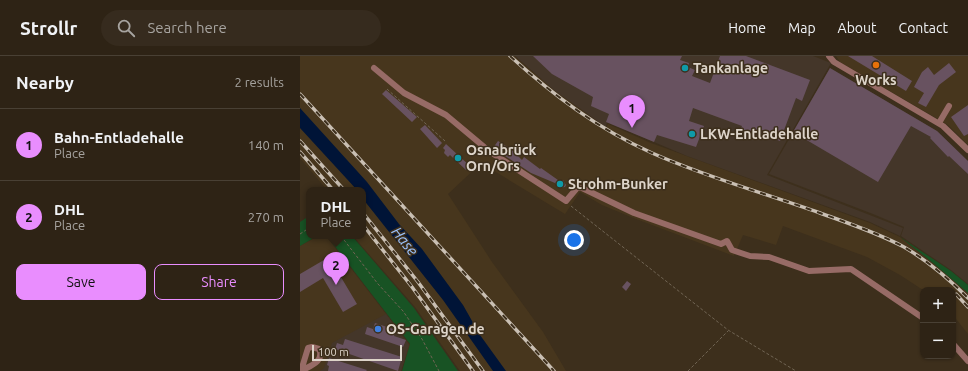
<!DOCTYPE html>
<html lang="en">
<head>
<meta charset="utf-8">
<style>
	:root { --surface:#2e2315; --page:#362b1e; --text:#f1f3f6; --muted:#a7a4a0; --line:#494034; --accent:#e98dfe }
	body { margin:0; font-family:Ubuntu,sans-serif; background:var(--page); color:var(--text) }
	.controls { position:absolute; right:12px; bottom:12px; display:grid; overflow:hidden; border-radius:8px; box-shadow:0 1px 3px #0004 }
	.controls button { width:36px; height:36px; display:grid; place-items:center; padding:0; border:0; border-bottom:1px solid var(--line); background:var(--surface); color:var(--text); font:20px sans-serif }
	.scale { position:absolute; left:12px; bottom:10px; width:90px; box-sizing:border-box; padding-left:4px; border:2px solid #ddd4c9; border-top:0; font-size:11px; line-height:14px; white-space:nowrap; color:#ddd4c9; -webkit-text-stroke:3px #3d2f1c; paint-order:stroke }
	.you { position:absolute; left:274px; top:184px; width:14px; height:14px; margin:-10px; border:3px solid #fff; border-radius:50%; background:#1a73e8; box-shadow:0 0 0 6px #1a73e833 }
	.badge { display:grid; place-items:center; width:26px; height:26px; border-radius:50%; background:var(--accent); color:#111; font-size:13px; font-weight:700 }
	.pin { position:absolute; translate:-50% -33px; filter:drop-shadow(0 1px 2px #0008) }
	.pin::after { content:''; position:absolute; top:21px; width:14px; height:12px; background:inherit; clip-path:polygon(0 0,100% 0,50% 100%) }
	.popup { position:absolute; left:6px; top:131px; width:60px; height:52px; box-sizing:border-box; display:grid; place-content:center; border-radius:8px; background:var(--surface); filter:drop-shadow(0 1px 3px #0005); font-size:13px; white-space:nowrap; color:var(--muted) }
	.popup b { font-size:15px; color:var(--text) }
	.popup::after { content:''; position:absolute; left:50%; top:100%; margin-left:-8px; border:8px solid transparent; border-top-color:var(--surface) }
	.list { margin:0; padding:0; list-style:none }
	h2 { display:flex; justify-content:space-between; align-items:center; height:52px; margin:0; padding:0 16px; font-size:17px }
	h2 small { font-size:13px; font-weight:400; color:var(--muted) }
	.list li { display:grid; grid-template-columns:26px 1fr auto; gap:12px; align-items:center; box-sizing:border-box; height:72px; padding:0 16px; border-top:1px solid var(--line) }
	.list b { display:block; font-size:15px; white-space:nowrap }
	.list p { margin:0; font-size:13px; white-space:nowrap; color:var(--muted) }
	.list em { font-size:13px; font-style:normal; color:var(--muted) }
	.actions { display:flex; gap:8px; padding:12px 16px }
	.actions a { flex:1; padding:9px 0; border:1px solid var(--accent); border-radius:8px; text-align:center; font-size:14px; color:var(--accent) }
	.actions .main { background:var(--accent); color:#111 }
	.icon { flex:none; width:22px; height:22px; fill:none; stroke:currentColor; stroke-width:2; stroke-linecap:round; stroke-linejoin:round }
	.map { position:relative; flex:none; width:668px; height:315px; overflow:hidden }
	header { display:flex; align-items:center; gap:24px; box-sizing:border-box; height:56px; padding:0 20px; background:var(--surface); border-bottom:1px solid var(--line) }
	header strong { font-size:19px }
	nav { display:flex; gap:22px; margin-inline-start:auto; font-size:14px }
	.search { width:280px; height:36px; background:var(--page); display:flex; align-items:center; gap:10px; box-sizing:border-box; padding:0 14px; border-radius:22px; color:var(--muted); font-size:15px }
	main { display:flex }
	aside { flex:1; background:var(--surface) }
	.map>svg:first-child { display:block }
</style>
</head>
<body>
<header>
<strong>Strollr</strong>
<div class="search"><svg class="icon" aria-label="search" viewBox="0 0 24 24"><circle cx="10" cy="10" r="6"/><path d="M15 15l6 6"/></svg>Search here</div>
<nav><a>Home</a><a>Map</a><a>About</a><a>Contact</a></nav>
</header>
<main>
<aside>
<h2>Nearby<small>2 results</small></h2>
<ul class="list">
<li><span class="badge">1</span><div><b>Bahn-Entladehalle</b><p>Place</p></div><em>140 m</em></li>
<li><span class="badge">2</span><div><b>DHL</b><p>Place</p></div><em>270 m</em></li>
</ul>
<div class="actions"><a class="main">Save</a><a>Share</a></div>
</aside>
<div class="map">
<svg width="668" height="315" viewBox="0 0 668 315">
	<rect width="100%" height="100%" fill="#3d2f1c"/>
	<path fill="#47361d" d="M0,0H214L255,35L306,72L308,68L351,87L570,167L600,181L633,207L668,237V278L653,259V234H623L600,219L567,201L483,170L476,189L443,179L434,200L331,161L302,149L280,136L265,158L181,107L148,138L192,206L243,276L266,315H160L115,251L53,180H63V134H27L0,102Z
		M536,0H668V89L648,69L540,6Z
		M18,180H26L110,289L101,315H0V190Z"/>
	<path fill="#443629" d="M215,0H513L531,7L467,119L603,172L600,180L570,166L387,100L307,66L306,71L255,35Z
		M530,12L637,75L668,105V228L651,214L601,180L604,171L573,158L469,118Z
		M86,258L109,289L101,315H20L24,312L32,287Z"/>
	<path fill="#185324" d="M9,160V180H17L0,190V166Z
		M27,180H52L114,252L158,315H102L110,288Z
		M600,181L651,215L668,229V237L633,207Z"/>
	<path fill="#001437" d="M0,52L67,126L99,168L122,193L163,249L180,279L206,315H193L143,244L63,143V134H57L0,72Z"/>
	<path fill="#685260" d="M233,0H382L380,4L389,7L388,11L395,14L392,20L410,27L420,0H446L510,24L502,45L496,42L480,85L452,74L449,81L439,77L442,70L393,52L389,65L404,70L396,91L357,79L354,86L306,66L309,58L291,50L293,41L252,18Z
		M548,0H572L612,25L606,35Z
		M649,7L656,16L639,29L626,51L618,47L624,37L614,31L622,16L628,11L634,19Z
		M530,12L637,75L668,105V118L649,100L648,101L630,82L631,81L611,70L578,126L493,76Z
		M86,34L117,61L112,66L82,38Z
		M668,49V78L664,80L651,61Z
		M125,69L142,87L137,92L120,73Z
		M198,85L211,93L222,104L224,101L240,113L241,112L258,124H263L266,129L265,131L259,132L255,127L231,117L193,92Z
		M146,88L170,110L166,114L150,99L148,101L144,97L145,94L143,92Z
		M29,201L57,248L43,256L23,222L0,236V218Z
		M327,225L331,228L326,235L322,231Z
		M75,267L96,274L94,280L106,284L103,291L65,278L67,271L73,273Z
		M45,283L102,301L98,315L35,293L37,287L43,289Z
		M29,302L67,314L66,315H28L29,310L27,309Z"/>
	<g fill="none" stroke-linecap="round" stroke-linejoin="round">
		<path stroke="#716554" stroke-width="1" stroke-dasharray="3 2" stroke-linecap="butt" d="M87,33L145,85
			M271,150L428,274L496,315
			M0,178L9,172
			M41,180L78,228L103,255L122,283L139,315
			M388,315L428,275"/>
		<path stroke="#976b66" stroke-width="6" d="M529,0L534,6L643,70L668,94
			M74,12L104,37L146,59L189,95L266,145L277,132H282L334,157L421,188L427,185L432,194L450,200L469,201L509,215L551,213L623,262
			M639,67L649,50
			M653,288L668,305
			M1,315L8,292L12,291L19,293C25,305 10,310 1,315"/>
		<defs>
			<path id="rail" d="M210,0C253,39 298,73 352,97C406,121 464,137 520,157C548,167 578,177 604,191C628,205 649,223 668,242
				M0,38L254,315
				M0,85L44,134
				M0,96L33,134
				M63,157L118,226L183,315
				M63,169L112,231L173,315
				M656,238L668,251"/>
		</defs>
		<use href="#rail" stroke="#c9bfb3" stroke-width="3.5"/>
		<use href="#rail" stroke="#3d2f1c" stroke-width="2" stroke-dasharray="6" stroke-linecap="butt"/>
	</g>
	<circle fill="#e8710a" stroke="#3d2f1c" stroke-width="1.5" cx="576" cy="9" r="4"/>
	<g fill="#0f9aa8" stroke="#3d2f1c" stroke-width="1.5">
		<circle cx="385" cy="12" r="4"/>
		<circle cx="392" cy="78" r="4"/>
		<circle cx="158" cy="102" r="4"/>
		<circle cx="260" cy="128" r="4"/>
	</g>
	<circle fill="#3f7fe0" stroke="#3d2f1c" stroke-width="1.5" cx="78" cy="273" r="4"/>
	<g text-anchor="middle" dominant-baseline="central" stroke-width="3" stroke-linejoin="round" paint-order="stroke">
		<g font-size="14" font-weight="bold" fill="#ddd4c9" stroke="#3d2f1c" text-anchor="start">
			<text x="393" y="12">Tankanlage</text>
			<text x="576" y="24" text-anchor="middle">Works</text>
			<text x="400" y="78">LKW-Entladehalle</text>
			<text x="166" y="94">Osnabrück<tspan x="166" dy="16">Orn/Ors</tspan></text>
			<text x="268" y="128">Strohm-Bunker</text>
			<text x="86" y="273">OS-Garagen.de</text>
		</g>
		<g font-size="15" font-style="italic" fill="#9cc3fd" stroke="#3d2f1c">
			<text transform="translate(105 185) rotate(51)">Hase</text>
		</g>
	</g>
</svg>
<div class="controls">
<button>+</button>
<button>−</button>
</div>
<div class="scale">100 m</div>
<div class="you"></div>
<div class="pin badge" style="left:332px;top:72px">1</div>
<div class="pin badge" style="left:36px;top:229px">2</div>
<div class="popup"><b>DHL</b>Place</div>
</div>
</main>
</body>
</html>
